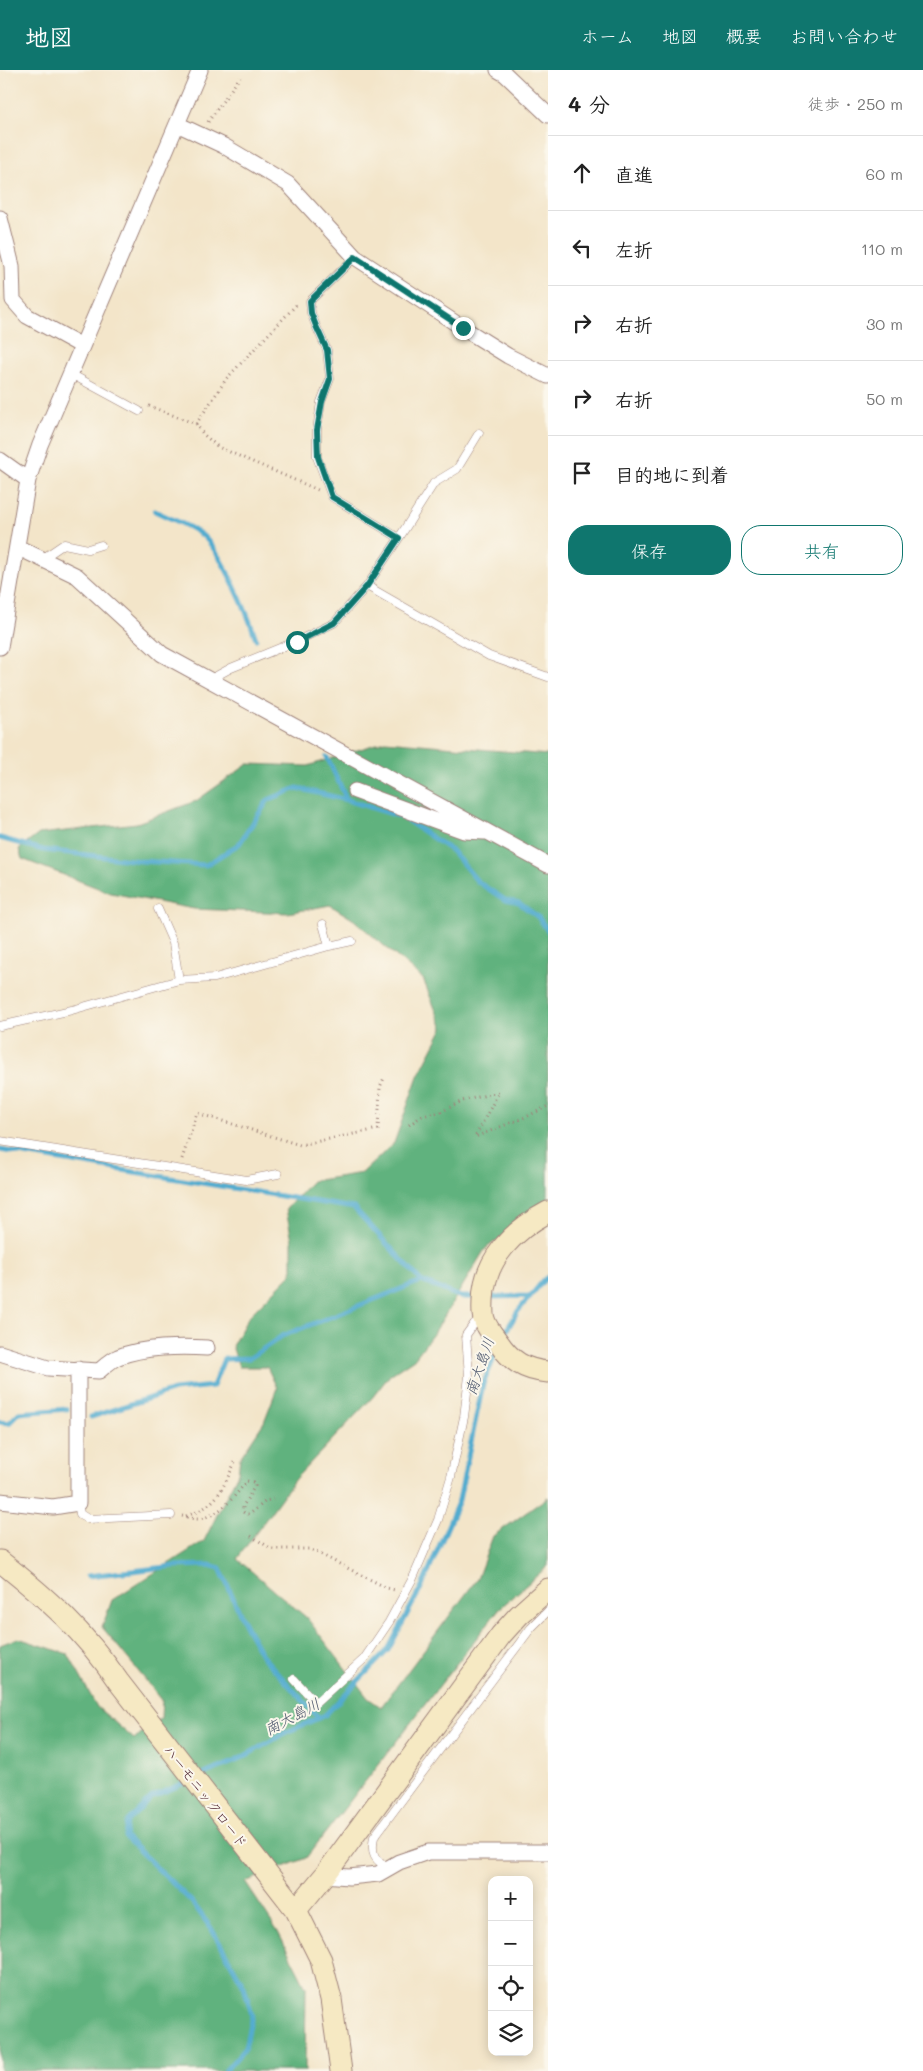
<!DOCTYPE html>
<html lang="ja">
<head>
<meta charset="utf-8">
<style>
	:root { --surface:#fff; --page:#f2f2f2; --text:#222; --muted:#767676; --line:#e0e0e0; --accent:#0f766e }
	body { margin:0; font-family:Mali,"Klee One",sans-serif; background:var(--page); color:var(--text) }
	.controls { position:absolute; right:15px; bottom:15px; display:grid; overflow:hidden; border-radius:10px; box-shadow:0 2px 12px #0003 }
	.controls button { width:45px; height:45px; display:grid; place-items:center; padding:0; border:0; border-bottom:1px solid var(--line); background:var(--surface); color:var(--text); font:25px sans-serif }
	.stop { position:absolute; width:15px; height:15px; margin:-11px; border:4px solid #0f766e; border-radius:50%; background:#fff }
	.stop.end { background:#0f766e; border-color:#fff; box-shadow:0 1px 5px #0008 }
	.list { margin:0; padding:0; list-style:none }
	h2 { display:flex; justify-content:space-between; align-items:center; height:65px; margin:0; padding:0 20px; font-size:21px }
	h2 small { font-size:16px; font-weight:400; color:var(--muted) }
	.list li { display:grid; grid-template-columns:32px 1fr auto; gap:15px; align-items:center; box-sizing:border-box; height:75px; padding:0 20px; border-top:1px solid var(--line) }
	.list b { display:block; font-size:19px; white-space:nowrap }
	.list em { font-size:16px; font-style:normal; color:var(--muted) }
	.actions { display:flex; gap:10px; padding:15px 20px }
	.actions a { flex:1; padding:11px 0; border:1px solid var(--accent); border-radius:20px; text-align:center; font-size:18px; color:var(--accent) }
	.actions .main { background:var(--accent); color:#fff }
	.icon { flex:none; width:28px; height:28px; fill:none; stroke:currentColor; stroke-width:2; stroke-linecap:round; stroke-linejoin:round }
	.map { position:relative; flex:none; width:548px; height:2001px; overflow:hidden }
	header { display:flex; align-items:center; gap:30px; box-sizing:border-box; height:70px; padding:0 25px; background:var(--accent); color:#fff }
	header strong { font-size:24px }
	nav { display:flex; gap:28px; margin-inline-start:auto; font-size:18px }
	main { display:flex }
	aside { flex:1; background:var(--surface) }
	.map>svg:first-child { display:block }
</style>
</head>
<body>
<header>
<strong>地図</strong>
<nav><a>ホーム</a><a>地図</a><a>概要</a><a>お問い合わせ</a></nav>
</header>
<main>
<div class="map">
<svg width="548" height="2001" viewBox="0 0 548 2001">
	<rect width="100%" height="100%" fill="#fbf7ec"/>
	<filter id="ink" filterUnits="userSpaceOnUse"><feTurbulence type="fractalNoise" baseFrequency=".02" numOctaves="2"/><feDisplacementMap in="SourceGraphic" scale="10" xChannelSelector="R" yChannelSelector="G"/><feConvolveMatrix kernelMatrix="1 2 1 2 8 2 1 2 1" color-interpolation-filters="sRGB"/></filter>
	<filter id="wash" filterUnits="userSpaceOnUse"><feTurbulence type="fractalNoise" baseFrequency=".0096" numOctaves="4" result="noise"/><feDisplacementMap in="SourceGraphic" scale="20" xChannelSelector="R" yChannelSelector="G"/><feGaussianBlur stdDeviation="1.12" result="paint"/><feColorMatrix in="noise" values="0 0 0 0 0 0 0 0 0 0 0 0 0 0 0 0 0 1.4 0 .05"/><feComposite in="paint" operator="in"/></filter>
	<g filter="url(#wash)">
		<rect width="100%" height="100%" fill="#f3e5c9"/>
		<path fill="#61b27e" stroke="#566854" d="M385,671L548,685V1133L485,1179L436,1260L414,1289L390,1305L372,1328L295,1409L237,1489L307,1548L368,1628L381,1637L477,1509L493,1466L548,1427V1496L499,1539L306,1788L245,1812L278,1862L306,1917L305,2001H0V1575L18,1568L68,1584L97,1637L134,1669L161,1648L162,1630L102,1557L112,1530L204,1471L238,1403L240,1388L264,1352L277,1318L267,1297H239L232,1276L249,1246L292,1203V1170L286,1139L312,1111L362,1103L394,1073L418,1006L443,958L423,909L354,850L330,835L288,843L194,839L111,823L22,789L19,779L39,764L137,753L196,731L248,694L308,696Z"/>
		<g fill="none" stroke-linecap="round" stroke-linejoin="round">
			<path stroke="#52accf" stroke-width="5" d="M155,441C170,449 190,455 203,466C222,483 248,544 256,569
				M327,687L347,730
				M0,768L43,780L141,791L206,795L239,774L268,730L297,718L347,730L402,747L452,781L478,812L505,830L519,833L538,847L548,861
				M0,1080L354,1138L421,1211L461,1227H480
				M488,1227L530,1226
				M502,1268L518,1241L543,1211L548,1207
				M91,1347L174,1320L213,1316L224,1289L250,1288L282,1266L421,1211
				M0,1352L9,1353L19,1343L67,1339
				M88,1506L175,1496L209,1495L220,1498L245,1555L263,1587L319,1648
				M199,1706L236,1691L285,1663L325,1645L388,1580L423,1514L459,1430L483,1314L497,1281
				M189,1711L152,1727L127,1752L125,1767L192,1832L211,1858L244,1916L252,1945L245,1978L225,2001"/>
		</g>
	</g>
	<g filter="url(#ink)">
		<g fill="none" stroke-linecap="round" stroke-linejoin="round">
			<defs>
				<path id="lane" d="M69,303L139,341
					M399,468L434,413L457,399L479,363
					M42,489L64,474L88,479L101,475
					M367,516L489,586L548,607
					M209,610L231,598L297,571L334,553L367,516L399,468L332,427L317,387V360L321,332L330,309L327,280L316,256L311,243L310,231L355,187
					M158,839L173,873L179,910
					M323,854L329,876
					M0,956L72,940L179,910L215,908L329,876L352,871
					M0,1071L246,1110L278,1104
					M78,1433L80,1444L88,1449L171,1445
					M294,1609L316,1633L364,1589L389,1552L413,1508L438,1450L451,1407L464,1347L469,1306L466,1265L474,1254L482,1249
					M390,1797C373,1792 371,1782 374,1767L531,1558L548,1541"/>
				<path id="street" d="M498,0L505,4L548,45
					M177,54L224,76L288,114L355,187L463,258L508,286L548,306
					M0,148L12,196L13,230L27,246L82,276
					M0,390L28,410
					M17,477L77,506L162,584L548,795
					M0,577L28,410L40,375L200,0
					M355,721L464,761L484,762
					M0,1283L48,1298L99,1301C105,1296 111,1290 118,1287C143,1277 180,1276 207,1278
					M0,1431L53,1437L78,1433V1299
					M325,1805L349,1807L378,1804L399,1792L428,1782H548"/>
				<path id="secondary" d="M548,1142C514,1160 484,1189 483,1230C483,1236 482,1243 484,1249C486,1257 493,1265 498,1272C511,1291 524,1300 548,1302
					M0,1491C47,1528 84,1561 118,1611L296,1840L321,1890L331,1929L341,2001
					M296,1840L325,1805L501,1565L519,1545L548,1519"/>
			</defs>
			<use href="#lane" stroke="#9e827a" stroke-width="9"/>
			<use href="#street" stroke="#9e827a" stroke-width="17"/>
			<use href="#secondary" stroke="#9e827a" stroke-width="23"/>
			<path stroke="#9e827a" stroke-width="3" stroke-dasharray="1 4" stroke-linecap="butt" d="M208,52L240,7
				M149,336L196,354L203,364L218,377L318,420
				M196,354L227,308L298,233
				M409,1055L422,1046L441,1042L462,1031L499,1022L475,1067L528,1046L548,1036
				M182,1089L197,1043L300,1075L378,1059L380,1017L384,1008
				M182,1446C187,1447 193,1449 198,1449C220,1446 234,1427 247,1411L253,1412L255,1416L243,1436V1442L246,1444H250L266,1431L273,1429
				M186,1446C217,1436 222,1420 235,1392
				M251,1466L272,1479H310L387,1518L395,1520"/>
			<use href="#lane" stroke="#fff" stroke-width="8"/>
			<use href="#street" stroke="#fff" stroke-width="15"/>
			<use href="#secondary" stroke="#f6e9c3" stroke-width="21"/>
		</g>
	</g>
	<g fill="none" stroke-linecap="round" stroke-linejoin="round" filter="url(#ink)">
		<path stroke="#0f766e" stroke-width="6" d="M297,572L334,553L367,516L399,468L332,427L318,387L317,360L322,332L330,309L327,280L316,256L311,243L310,231L355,187L463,258"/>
	</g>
	<g text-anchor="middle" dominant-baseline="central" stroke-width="4" stroke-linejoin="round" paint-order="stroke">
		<g font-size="14" fill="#4a1f2b" stroke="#fbf7ec">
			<text transform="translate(206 1726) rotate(52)">ハーモニックロード</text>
		</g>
		<g font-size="15" font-style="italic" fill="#4d576d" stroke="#fbf7ec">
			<text transform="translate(479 1296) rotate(-71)">南大島川</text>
			<text transform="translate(292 1646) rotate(-28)">南大島川</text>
		</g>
	</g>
</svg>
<div class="controls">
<button>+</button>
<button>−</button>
<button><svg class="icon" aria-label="locate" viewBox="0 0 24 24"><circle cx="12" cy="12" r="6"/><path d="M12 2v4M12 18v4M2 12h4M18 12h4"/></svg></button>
<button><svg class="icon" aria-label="layers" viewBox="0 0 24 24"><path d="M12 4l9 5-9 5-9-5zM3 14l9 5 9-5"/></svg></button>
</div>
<div class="stop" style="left:297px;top:572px"></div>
<div class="stop end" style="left:463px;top:258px"></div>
</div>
<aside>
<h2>4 分<small>徒歩 · 250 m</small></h2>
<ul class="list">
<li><svg class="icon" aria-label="ahead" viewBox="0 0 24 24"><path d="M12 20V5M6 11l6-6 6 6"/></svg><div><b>直進</b></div><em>60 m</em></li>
<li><svg class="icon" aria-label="left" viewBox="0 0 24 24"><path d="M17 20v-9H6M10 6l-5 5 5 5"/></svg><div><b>左折</b></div><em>110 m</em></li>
<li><svg class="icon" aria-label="right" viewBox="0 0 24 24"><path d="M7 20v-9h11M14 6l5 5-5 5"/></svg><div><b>右折</b></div><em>30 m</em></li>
<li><svg class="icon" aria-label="right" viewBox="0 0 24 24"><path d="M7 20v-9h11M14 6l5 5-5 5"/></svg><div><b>右折</b></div><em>50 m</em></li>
<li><svg class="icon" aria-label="arrive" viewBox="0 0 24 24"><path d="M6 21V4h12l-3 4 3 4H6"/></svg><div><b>目的地に到着</b></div></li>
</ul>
<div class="actions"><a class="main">保存</a><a>共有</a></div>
</aside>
</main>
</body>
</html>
